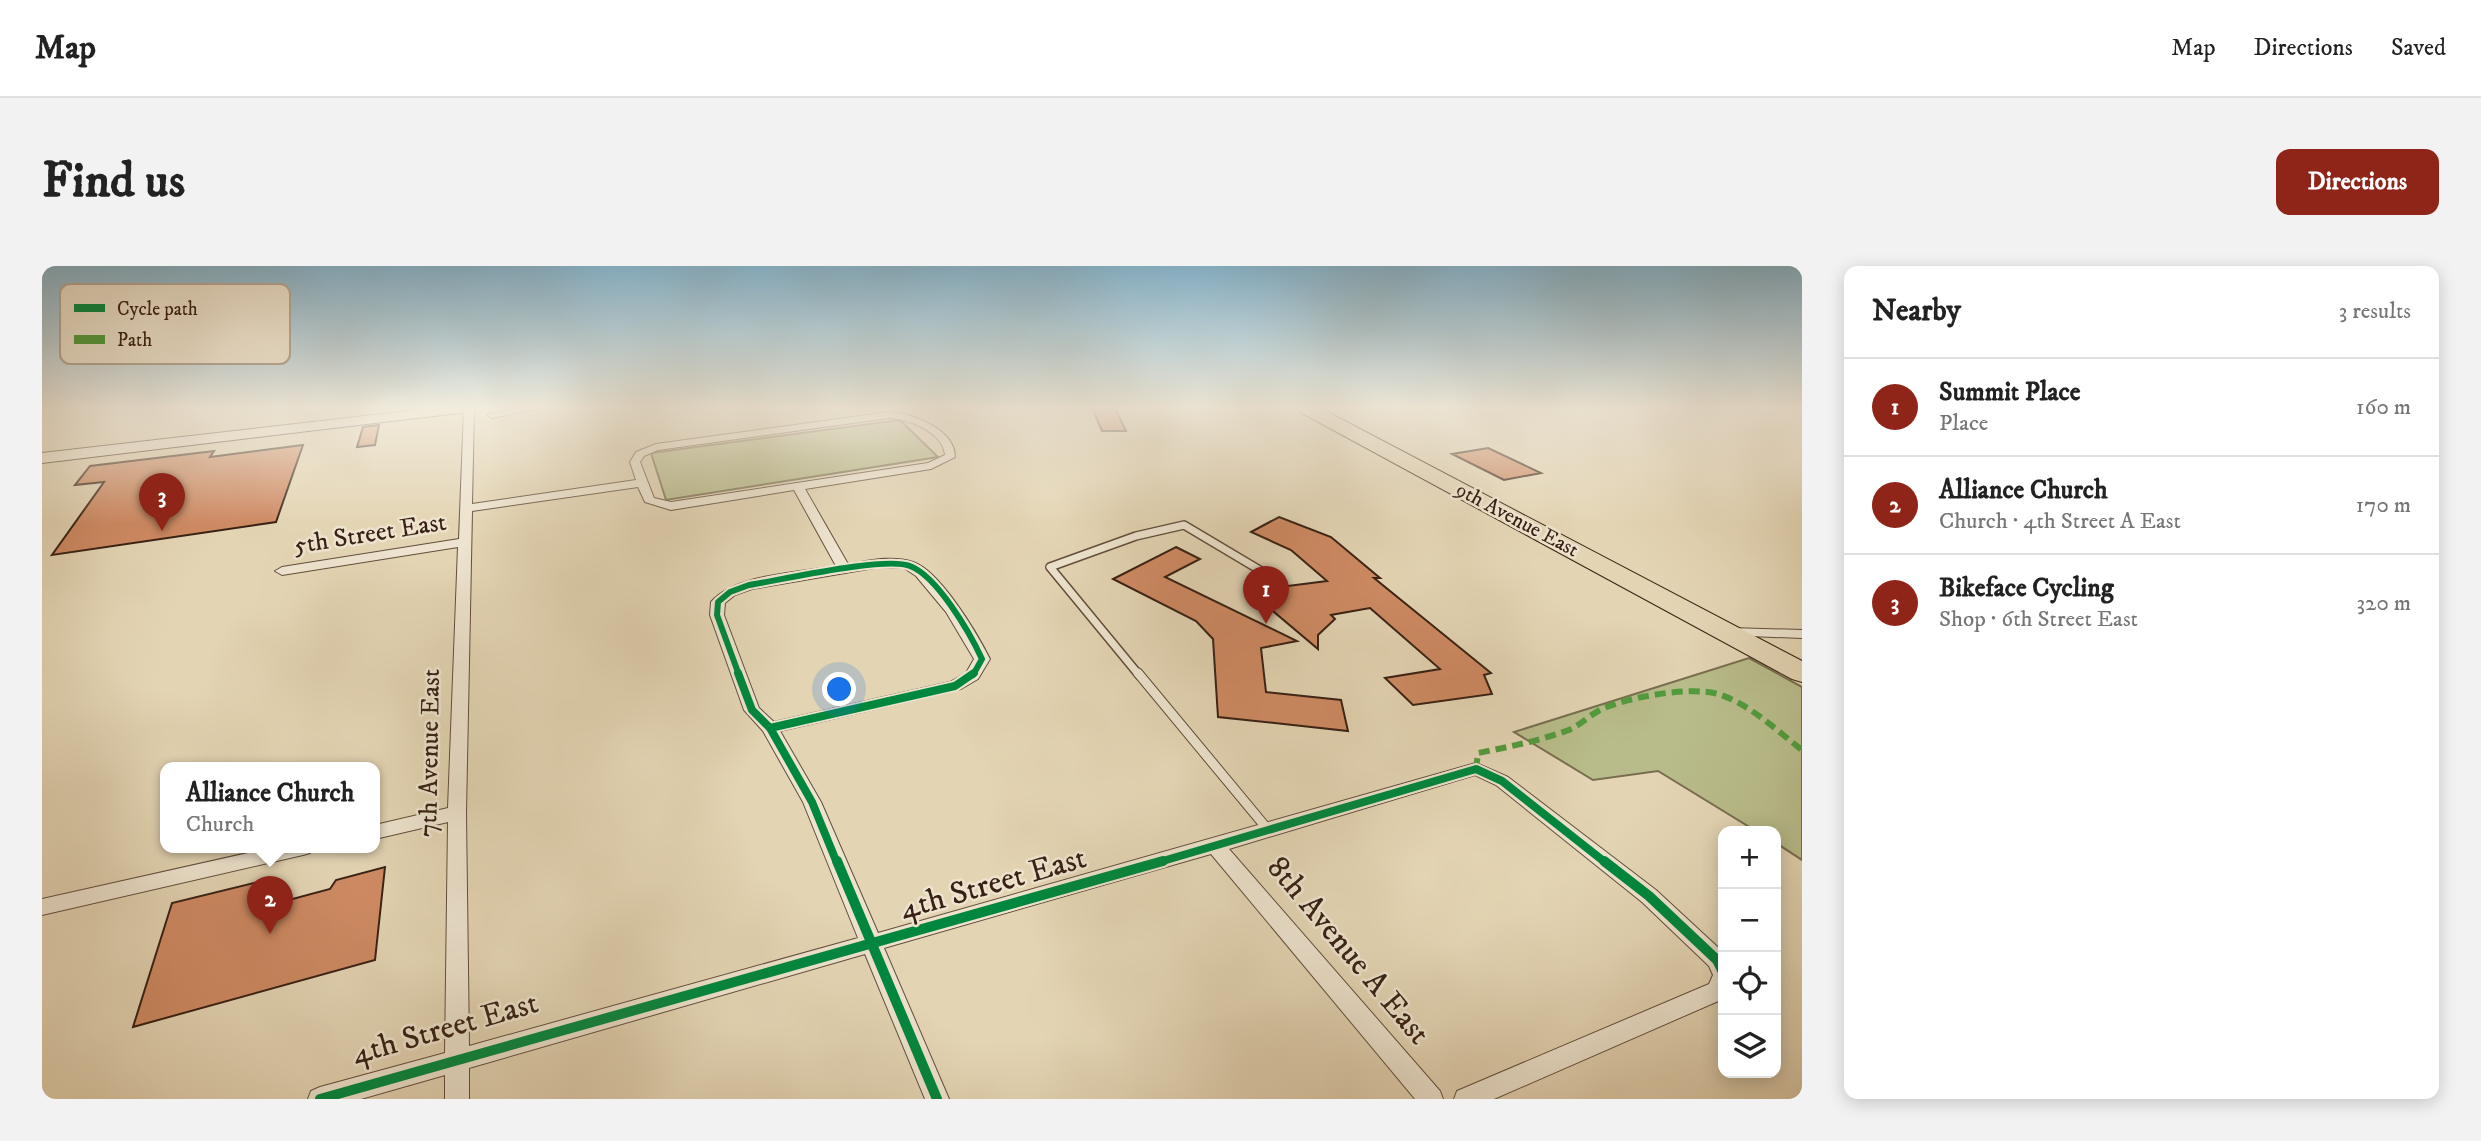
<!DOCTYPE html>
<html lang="en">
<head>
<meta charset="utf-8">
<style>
	:root { --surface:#fff; --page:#f2f2f2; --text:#222; --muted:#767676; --line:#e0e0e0; --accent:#8f2418 }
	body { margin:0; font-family:"IM FELL DW Pica",serif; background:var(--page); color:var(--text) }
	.controls { position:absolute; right:21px; bottom:21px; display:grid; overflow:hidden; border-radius:14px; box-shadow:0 4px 18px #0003 }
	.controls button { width:63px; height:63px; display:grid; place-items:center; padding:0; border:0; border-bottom:2px solid var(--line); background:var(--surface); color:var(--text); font:35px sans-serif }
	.you { position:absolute; left:798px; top:424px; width:24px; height:24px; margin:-18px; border:5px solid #fff; border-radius:50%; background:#1a73e8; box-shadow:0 0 0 10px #1a73e833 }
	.badge { display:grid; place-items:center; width:46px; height:46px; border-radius:50%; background:var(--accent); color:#fff; font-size:23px; font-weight:700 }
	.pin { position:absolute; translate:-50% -58px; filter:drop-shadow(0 2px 4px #0008) }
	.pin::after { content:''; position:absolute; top:37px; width:24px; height:21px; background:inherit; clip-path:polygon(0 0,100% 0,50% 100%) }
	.popup { position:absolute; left:118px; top:496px; width:220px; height:91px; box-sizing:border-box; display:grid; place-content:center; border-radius:14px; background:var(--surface); filter:drop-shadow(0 2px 5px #0005); font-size:23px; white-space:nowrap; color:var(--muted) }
	.popup b { font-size:26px; color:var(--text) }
	.popup::after { content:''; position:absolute; left:50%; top:100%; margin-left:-14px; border:14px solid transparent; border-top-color:var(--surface) }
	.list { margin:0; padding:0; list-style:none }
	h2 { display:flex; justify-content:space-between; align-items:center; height:91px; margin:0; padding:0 28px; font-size:30px }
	h2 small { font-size:23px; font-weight:400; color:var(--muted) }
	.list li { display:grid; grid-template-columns:46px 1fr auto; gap:21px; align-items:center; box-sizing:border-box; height:98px; padding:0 28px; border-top:2px solid var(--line) }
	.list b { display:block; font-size:26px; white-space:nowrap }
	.list p { margin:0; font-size:23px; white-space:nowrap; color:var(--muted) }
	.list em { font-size:23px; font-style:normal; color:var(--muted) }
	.icon { flex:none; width:38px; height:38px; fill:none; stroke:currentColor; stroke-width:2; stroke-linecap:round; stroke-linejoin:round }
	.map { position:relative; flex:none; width:1760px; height:833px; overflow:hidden; border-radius:14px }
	header { display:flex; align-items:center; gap:42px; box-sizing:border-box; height:98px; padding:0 35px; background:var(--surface); border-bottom:2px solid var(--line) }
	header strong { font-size:33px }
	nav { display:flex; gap:38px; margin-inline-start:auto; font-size:24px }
	.intro { display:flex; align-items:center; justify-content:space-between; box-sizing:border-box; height:168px; padding:0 42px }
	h1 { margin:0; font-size:49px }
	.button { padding:18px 32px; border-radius:14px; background:var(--accent); color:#fff; font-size:24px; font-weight:700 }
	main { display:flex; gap:42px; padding:0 42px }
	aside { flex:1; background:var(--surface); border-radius:14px; box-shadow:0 4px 18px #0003 }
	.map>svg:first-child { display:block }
</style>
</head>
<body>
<header>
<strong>Map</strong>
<nav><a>Map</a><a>Directions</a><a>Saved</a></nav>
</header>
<div class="intro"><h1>Find us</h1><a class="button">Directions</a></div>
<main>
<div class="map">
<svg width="1760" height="833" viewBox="0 0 1760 833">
	<rect width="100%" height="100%" fill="#e3d4b3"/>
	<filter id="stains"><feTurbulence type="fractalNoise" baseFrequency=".00286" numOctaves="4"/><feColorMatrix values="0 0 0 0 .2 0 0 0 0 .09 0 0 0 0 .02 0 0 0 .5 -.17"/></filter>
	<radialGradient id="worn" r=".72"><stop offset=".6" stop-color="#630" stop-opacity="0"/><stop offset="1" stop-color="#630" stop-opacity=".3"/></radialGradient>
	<path fill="#b8bc8a" stroke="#786e4f" stroke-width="2" d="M858,154L896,191L624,234L609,187Z
		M1707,392L1760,421V594L1734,577V565H1714L1616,505L1551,514L1472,466Z"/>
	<path fill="#ce8a63" stroke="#382114" stroke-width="2" d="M1050,142H1073L1084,165H1060Z
		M337,159L333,179L315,181L321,161Z
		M261,179L234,256L10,289L62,216L33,219L48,200L172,185L168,191Z
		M1446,182L1499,207L1462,214L1410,188Z
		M1237,251L1289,271L1338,312H1332L1449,407L1442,409L1450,428L1371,439L1343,412L1398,403L1328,342L1289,349L1293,353L1276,369V383L1207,325L1285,315L1249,284L1209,266Z
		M1134,281L1158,293L1123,311L1255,375L1219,382L1224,426L1299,434L1306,465L1176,451L1171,373L1154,355L1071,313Z
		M343,601L333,694L91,761L130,637L228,613L217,642L288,623L294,614Z"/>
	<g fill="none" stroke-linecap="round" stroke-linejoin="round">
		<defs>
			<path id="lane-far2" d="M1137,260H1144"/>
			<path id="lane-far1" d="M1097,409L1008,301L1094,270L1142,259L1221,306"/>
			<path id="lane" d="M1096,407L1227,565"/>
			<path id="street" d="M422,142H432L430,238L594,214L588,196L594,186L614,178L847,146C870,147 913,163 913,191L889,203L763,223L806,298C827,295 849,289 871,296C898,305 935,367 948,393L936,413L919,423L738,465L779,536L836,667L1434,497L1466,511L1614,624L1681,686V733L1452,833H1412L1415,825L1667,718L1671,709L1667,700L1600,636L1454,519L1433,509L1187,583L1398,825L1401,833H1373L1169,588L842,682L907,833H883L823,688L427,802V833H403V809L319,833H266L269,825L278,821L403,787L406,556L333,573V559L406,542L416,281L240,309L233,305L240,301L417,273ZM847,152C867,153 901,166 903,189L886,197L629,236L612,232L598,196L602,190L616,184ZM596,221L603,236L629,244L752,224L794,300C759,306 693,308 669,336L668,349L702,444L721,465L761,536L816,672L427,780L424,547L430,245ZM838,301L862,302L874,310L904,346L932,393L924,407L908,416L732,456L717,442L682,349L683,337L693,329L710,323Z
				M477,142H498L450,152L445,149Z
				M1687,362L1760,364V372L1682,369L1680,366Z
				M228,582H271L268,587L261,589L0,649V633Z"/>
			<path id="secondary" d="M392,142H432L425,146L0,197V187Z"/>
			<path id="highway" d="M1256,142H1278L1760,395V416L1750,413L1258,146Z"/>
		</defs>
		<use href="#lane-far2" stroke="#634e3c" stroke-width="7"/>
		<use href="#lane-far1" stroke="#634e3c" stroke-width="10"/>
		<use href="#lane" stroke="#634e3c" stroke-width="11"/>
		<use href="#street" stroke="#634e3c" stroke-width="2"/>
		<use href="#secondary" stroke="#382114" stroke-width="2"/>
		<use href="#highway" stroke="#382114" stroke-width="2"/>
		<use href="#lane-far2" stroke="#ede3ce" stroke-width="5"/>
		<use href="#lane-far1" stroke="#ede3ce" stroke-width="7"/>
		<use href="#lane" stroke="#ede3ce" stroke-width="9"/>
		<use href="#street" fill="#ede3ce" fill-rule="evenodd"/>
		<use href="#secondary" fill="#ede3ce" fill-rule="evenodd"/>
		<use href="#highway" fill="#e3d4b3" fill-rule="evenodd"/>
		<path stroke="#529b3d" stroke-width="6" stroke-dasharray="11 6" stroke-linecap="butt" d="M1434,503L1436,487C1466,481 1496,475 1524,465C1538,460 1547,449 1560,443C1586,431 1648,420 1676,428C1708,438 1734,464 1760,484"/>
		<defs>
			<path id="cycleway-far2" d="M697,409L675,349L676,336L688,326L707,319C739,314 843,290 868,300C895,310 928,367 940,393L931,409"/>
			<path id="cycleway-far1" d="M696,407L710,444L728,462
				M728,462L770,536L795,597
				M728,462L913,420L932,407
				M1114,597L1434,503L1460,515L1564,597"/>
			<path id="cycleway" d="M795,595L895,833
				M1562,595L1607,630L1675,694L1681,706
				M278,833L1121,595"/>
		</defs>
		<use href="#cycleway-far2" stroke="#ede3ce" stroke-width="10"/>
		<use href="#cycleway-far1" stroke="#ede3ce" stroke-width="12"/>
		<use href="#cycleway" stroke="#ede3ce" stroke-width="14"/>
		<use href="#cycleway-far2" stroke="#00873e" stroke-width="6"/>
		<use href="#cycleway-far1" stroke="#00873e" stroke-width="8"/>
		<use href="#cycleway" stroke="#00873e" stroke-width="10"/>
	</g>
	<linearGradient id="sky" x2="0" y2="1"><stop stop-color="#87b6cf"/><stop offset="0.55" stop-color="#f2ecdd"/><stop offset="1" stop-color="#f2ecdd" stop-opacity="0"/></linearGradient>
	<rect width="1760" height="258" fill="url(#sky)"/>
	<g text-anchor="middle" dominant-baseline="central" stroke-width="5" stroke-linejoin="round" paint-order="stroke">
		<g font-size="21" fill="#382114" stroke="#ede3ce">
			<text transform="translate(1475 254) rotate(28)">9th Avenue East</text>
		</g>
		<g font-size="26" fill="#382114" stroke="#ede3ce">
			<text transform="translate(328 268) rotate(-9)">5th Street East</text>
			<text transform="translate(388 487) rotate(-89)">7th Avenue East</text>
		</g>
		<g font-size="32" fill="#382114" stroke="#ede3ce">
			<text transform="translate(951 618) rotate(-16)">4th Street East</text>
			<text transform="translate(1306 685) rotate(50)">8th Avenue A East</text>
			<text transform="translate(403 763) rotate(-16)">4th Street East</text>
		</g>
	</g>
	<rect x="18" y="18" width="230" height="80" rx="10" fill="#ede3ce" stroke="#b7a996" stroke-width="2"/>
	<rect x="32" y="38" width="31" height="8" fill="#00873e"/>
	<rect x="32" y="69" width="31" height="9" fill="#529b3d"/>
	<g font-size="19" fill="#382114">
		<text x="75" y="49">Cycle path</text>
		<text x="75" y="80">Path</text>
	</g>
	<rect width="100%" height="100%" filter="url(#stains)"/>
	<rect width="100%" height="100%" fill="url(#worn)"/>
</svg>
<div class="controls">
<button>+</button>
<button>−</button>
<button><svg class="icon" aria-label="locate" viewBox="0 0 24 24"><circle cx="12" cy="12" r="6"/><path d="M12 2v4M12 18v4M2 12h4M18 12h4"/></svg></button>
<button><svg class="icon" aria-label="layers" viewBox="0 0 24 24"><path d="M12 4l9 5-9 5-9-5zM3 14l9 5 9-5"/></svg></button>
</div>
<div class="you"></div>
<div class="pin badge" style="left:1224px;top:358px">1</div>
<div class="pin badge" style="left:228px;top:668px">2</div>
<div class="popup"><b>Alliance Church</b>Church</div>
<div class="pin badge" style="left:120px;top:265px">3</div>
</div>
<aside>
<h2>Nearby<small>3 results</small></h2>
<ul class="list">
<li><span class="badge">1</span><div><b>Summit Place</b><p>Place</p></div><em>160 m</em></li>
<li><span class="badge">2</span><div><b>Alliance Church</b><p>Church · 4th Street A East</p></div><em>170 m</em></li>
<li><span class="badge">3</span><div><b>Bikeface Cycling</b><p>Shop · 6th Street East</p></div><em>320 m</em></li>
</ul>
</aside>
</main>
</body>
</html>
